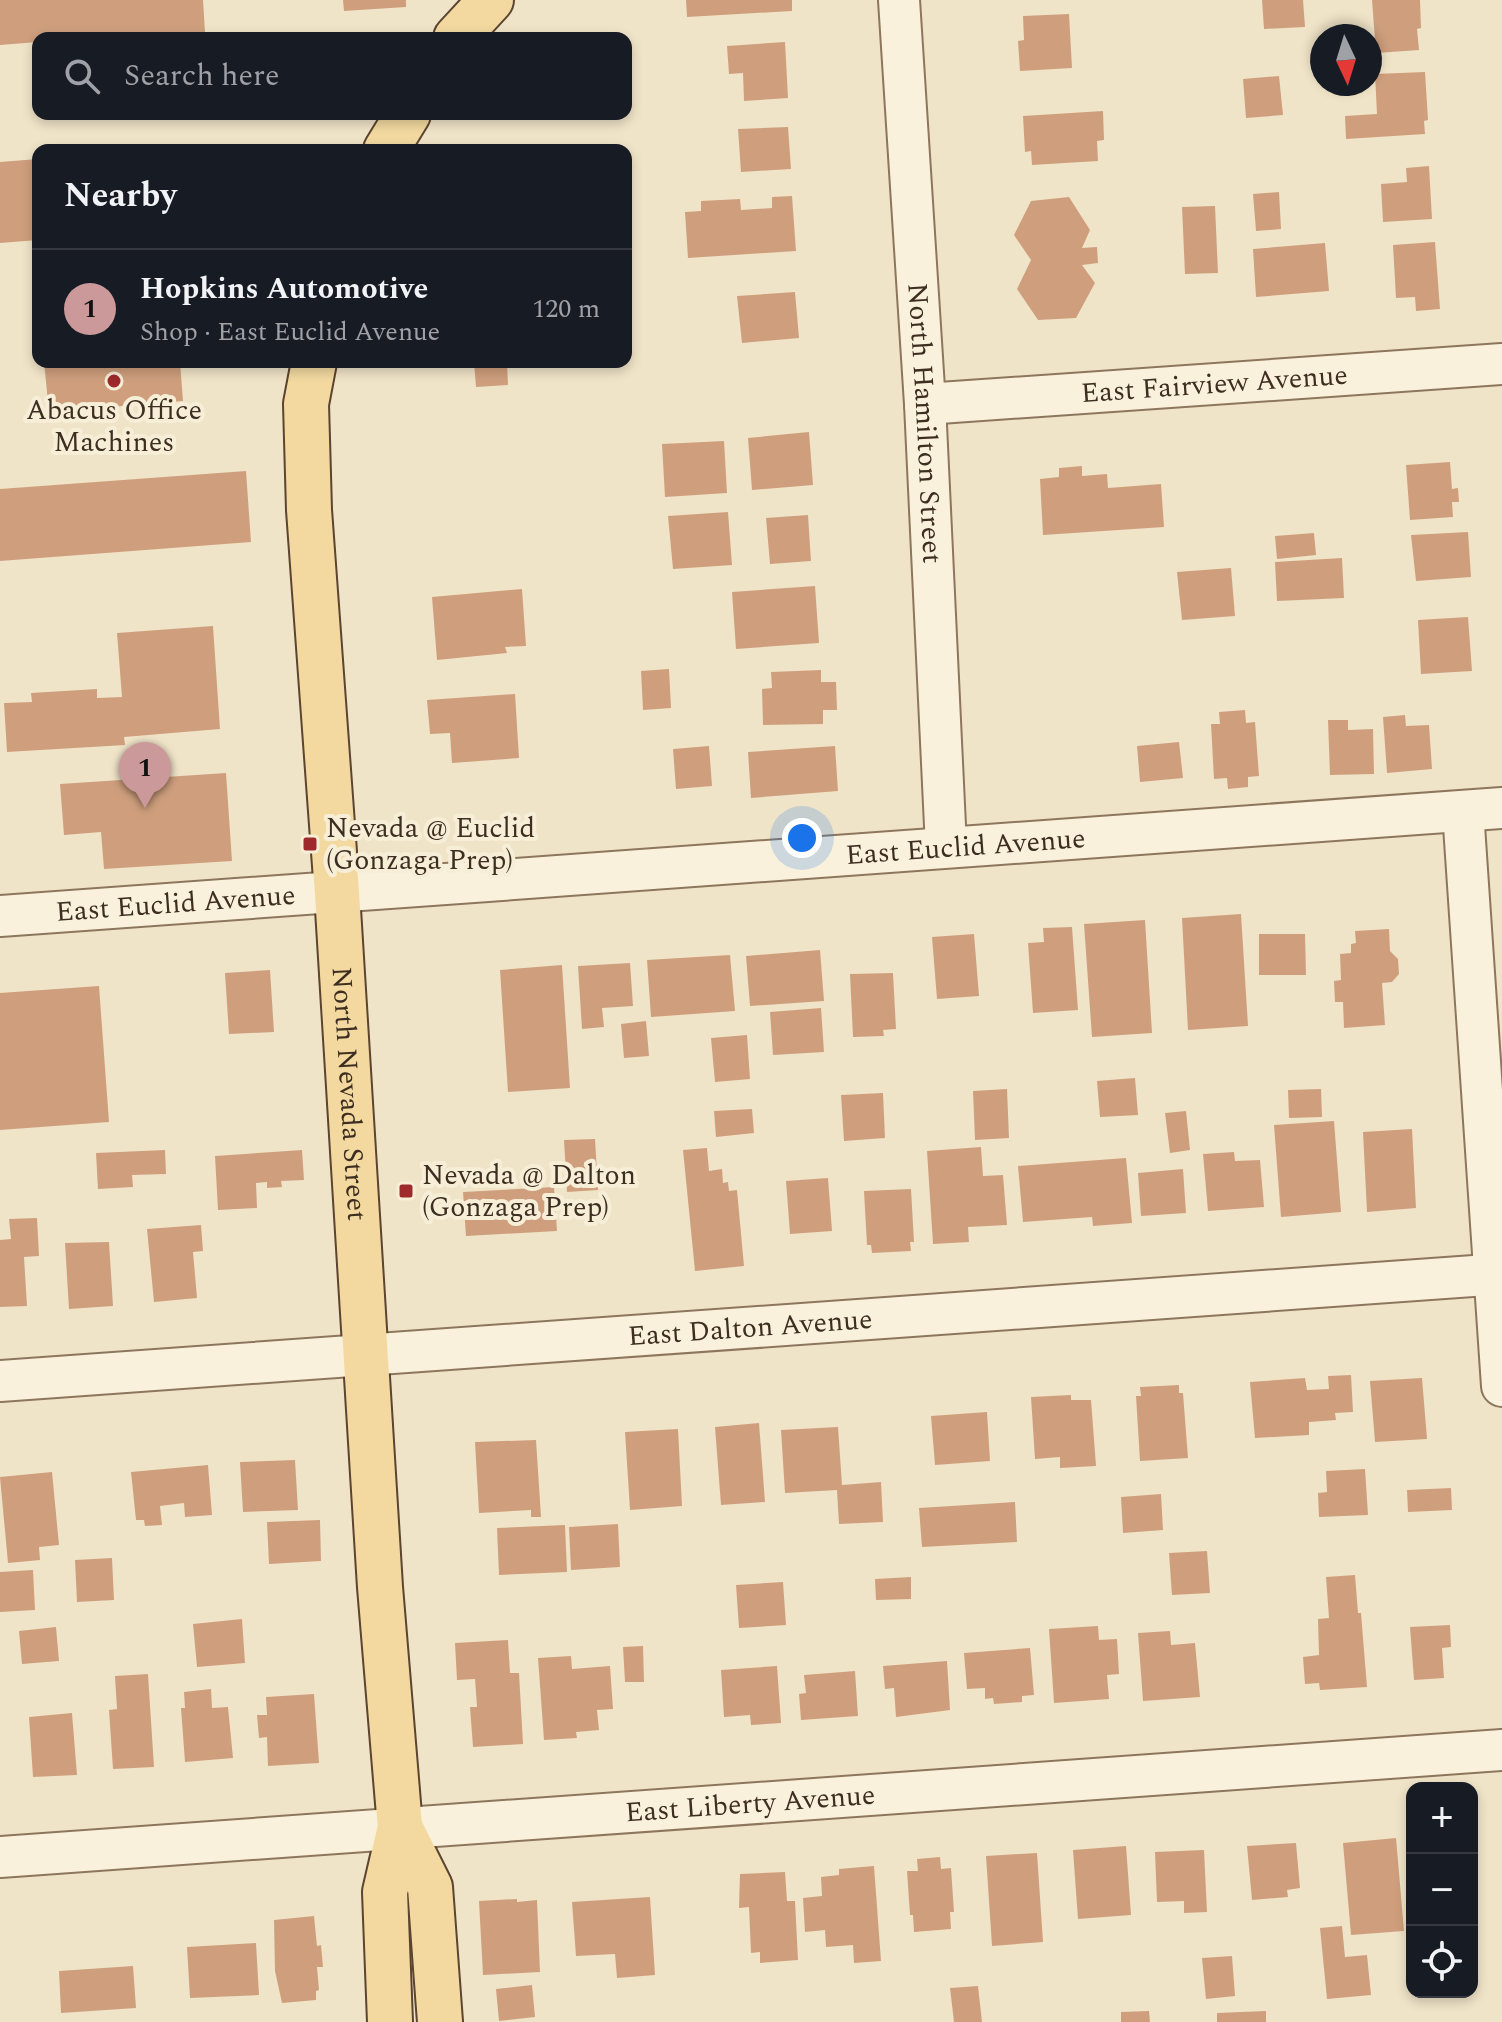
<!DOCTYPE html>
<html lang="en">
<head>
<meta charset="utf-8">
<style>
	:root { --surface:#171b24; --page:#242831; --text:#f1f3f6; --muted:#9ea1a6; --line:#363941; --accent:#cc999b }
	body { margin:0; font-family:Spectral,serif; background:var(--page); color:var(--text) }
	.controls { position:absolute; right:24px; bottom:24px; display:grid; overflow:hidden; border-radius:16px; box-shadow:0 4px 12px #0003 }
	.controls button { width:72px; height:72px; display:grid; place-items:center; padding:0; border:0; border-bottom:2px solid var(--line); background:var(--surface); color:var(--text); font:40px sans-serif }
	.compass { position:absolute; left:1310px; top:24px; width:72px; height:72px; border-radius:50%; background:var(--surface); box-shadow:0 4px 12px #0003; rotate:176deg }
	.you { position:absolute; left:802px; top:838px; width:28px; height:28px; margin:-20px; border:6px solid #fff; border-radius:50%; background:#1a73e8; box-shadow:0 0 0 12px #1a73e833 }
	.badge { display:grid; place-items:center; width:52px; height:52px; border-radius:50%; background:var(--accent); color:#111; font-size:26px; font-weight:700 }
	.pin { position:absolute; translate:-50% -66px; filter:drop-shadow(0 2px 4px #0008) }
	.pin::after { content:''; position:absolute; top:42px; width:28px; height:24px; background:inherit; clip-path:polygon(0 0,100% 0,50% 100%) }
	.list { margin:0; padding:0; list-style:none }
	h2 { display:flex; justify-content:space-between; align-items:center; height:104px; margin:0; padding:0 32px; font-size:34px }
	h2 small { font-size:26px; font-weight:400; color:var(--muted) }
	.list li { display:grid; grid-template-columns:52px 1fr auto; gap:24px; align-items:center; box-sizing:border-box; height:120px; padding:0 32px; border-top:2px solid var(--line) }
	.list b { display:block; font-size:30px; white-space:nowrap }
	.list p { margin:0; font-size:26px; white-space:nowrap; color:var(--muted) }
	.list em { font-size:26px; font-style:normal; color:var(--muted) }
	.icon { flex:none; width:44px; height:44px; fill:none; stroke:currentColor; stroke-width:2; stroke-linecap:round; stroke-linejoin:round }
	.map { position:relative; flex:none; width:1502px; height:2022px; overflow:hidden }
	.search { position:absolute; background:var(--surface); box-shadow:0 4px 12px #0003; left:32px; top:32px; width:600px; height:88px; display:flex; align-items:center; gap:20px; box-sizing:border-box; padding:0 28px; border-radius:16px; color:var(--muted); font-size:30px }
	.panel { position:absolute; background:var(--surface); box-shadow:0 4px 12px #0003; left:32px; top:144px; width:600px; height:224px; border-radius:16px }
	.map>svg:first-child { display:block }
</style>
</head>
<body>
<div class="map">
<svg width="1502" height="2022" viewBox="0 0 1502 2022">
	<rect width="100%" height="100%" fill="#f0e4c8"/>
	<path fill="#cf9f7d" d="M0,0H203L205,32L111,38H38V42L0,45Z
		M343,0H406V7L344,11Z
		M686,0H792V11L687,17Z
		M1262,0H1303L1305,27L1264,29Z
		M1372,0H1420L1421,28L1417,29L1419,50L1376,53Z
		M1069,14L1072,68L1020,71L1018,41L1024,40L1023,16Z
		M785,42L788,98L744,101L743,73L729,74L727,46Z
		M1425,72L1428,120L1424,121L1425,134L1346,139L1345,116L1377,114L1375,74Z
		M1279,76L1283,115L1246,118L1243,79Z
		M1103,111L1104,140L1097,141L1098,161L1032,165L1031,151L1025,152L1023,116Z
		M788,127L791,169L741,172L738,129Z
		M38,159V240L0,243V162Z
		M1429,166L1432,219L1383,222L1381,184L1407,182L1406,168Z
		M1279,192L1281,229L1256,231L1253,194Z
		M792,196L796,251L688,258L685,212L701,211V201L740,199L741,210L772,208V197Z
		M1069,197L1090,230L1082,248L1097,247L1098,263L1082,265L1095,283L1076,318L1038,320L1017,289L1031,260L1014,235L1031,201Z
		M1215,206L1218,273L1185,274L1182,207Z
		M1435,242L1440,309L1416,311L1415,297L1396,298L1393,245Z
		M1325,243L1329,291L1256,297L1253,249Z
		M795,292L799,338L742,343L737,296Z
		M44,362H180L183,401L49,412Z
		M474,362H507L508,385L476,387Z
		M809,432L813,485L752,490L748,438Z
		M724,441L727,493L665,497L662,444Z
		M1450,462L1452,489L1458,488L1459,502H1452L1453,517L1410,520L1406,465Z
		M1082,466V476L1107,474L1108,488L1161,484L1164,527L1043,535L1040,479L1059,477V468Z
		M246,471L251,542L0,561V489Z
		M728,512L732,565L673,569L668,516Z
		M808,515L811,561L770,564L766,518Z
		M1468,532L1471,577L1416,581L1411,535Z
		M1314,533L1316,555L1277,559L1275,536Z
		M1342,558L1344,598L1277,601L1275,562Z
		M1231,568L1235,616L1182,620L1177,572Z
		M815,586L819,643L736,649L732,592Z
		M522,589L526,646L505,647L507,653L437,660L432,597Z
		M1468,617L1472,671L1421,674L1418,620Z
		M213,626L220,729L124,737L125,745L7,752L4,703L32,702L31,693L97,689V698L122,697L117,633Z
		M669,669L671,708L643,710L641,671Z
		M821,670V682H836L837,710H823V724L763,725L762,689L772,688L771,672Z
		M515,694L519,758L452,763L450,733L430,734L427,700Z
		M1245,710L1246,723L1255,722L1259,776L1248,777V787L1228,789L1227,778L1214,779L1211,724H1220L1219,712Z
		M1405,715L1406,726L1429,725L1432,769L1387,773L1383,717Z
		M1328,720H1348V730L1373,729L1374,774L1330,775Z
		M1179,742L1183,778L1140,782L1137,746Z
		M709,746L712,786L676,789L673,749Z
		M835,746L838,791L751,798L748,752Z
		M226,773L232,861L104,869L101,832L64,835L60,784Z
		M1241,914L1248,1026L1188,1030L1182,918Z
		M1145,920L1152,1033L1092,1037L1084,924Z
		M1072,927L1078,1010L1033,1013L1028,943L1044,942L1043,928Z
		M1389,929L1390,951L1398,959L1399,974L1392,982L1382,983L1385,1025L1344,1028L1343,1002H1335L1334,981L1341,980L1340,954L1351,953V944L1356,943L1355,931Z
		M974,934L979,996L937,999L932,937Z
		M1259,934H1305L1306,975H1259Z
		M820,950L824,1001L750,1006L746,956Z
		M730,955L735,1011L651,1017L647,960Z
		M630,963L633,1006L602,1008L604,1027L582,1029L578,966Z
		M562,965L570,1088L508,1092L500,970Z
		M270,970L274,1032L229,1034L225,973Z
		M893,973L896,1029L883,1030L884,1036L853,1037L850,974Z
		M99,986L109,1122L0,1130V993Z
		M821,1008L824,1052L773,1055L770,1012Z
		M646,1021L649,1056L624,1058L621,1024Z
		M747,1035L750,1079L715,1082L711,1038Z
		M1135,1078L1138,1115L1100,1117L1097,1081Z
		M1007,1089L1009,1138L975,1140L973,1091Z
		M1321,1089L1322,1117L1289,1118L1288,1090Z
		M883,1093L885,1138L844,1141L841,1095Z
		M752,1109L754,1133L716,1137L714,1111Z
		M1186,1111L1190,1150L1170,1153L1165,1113Z
		M1334,1121L1341,1212L1281,1217L1274,1125Z
		M1412,1129L1416,1208L1367,1212L1363,1132Z
		M595,1139L598,1190L567,1192L564,1140Z
		M981,1147L983,1176L1003,1175L1007,1225L968,1227L969,1242L933,1244L927,1151Z
		M707,1148L709,1171L722,1169L723,1183L728,1182L729,1191L737,1190L744,1266L695,1271L683,1150Z
		M165,1150L166,1174L132,1175L133,1187L98,1189L96,1153Z
		M302,1150L304,1180L281,1181L282,1187L267,1188V1182L256,1183L257,1208L218,1210L215,1156Z
		M1234,1152L1235,1161L1260,1160L1264,1207L1208,1211L1203,1154Z
		M1126,1158L1132,1223L1093,1226L1092,1217L1023,1222L1018,1166Z
		M1183,1169L1186,1213L1141,1216L1138,1173Z
		M828,1178L832,1231L790,1234L786,1181Z
		M554,1187L557,1231L466,1236L463,1192Z
		M911,1189L914,1242H910L911,1251L872,1253L871,1245H867L864,1191Z
		M37,1218L39,1256L24,1257L27,1306L0,1307V1240L11,1239L9,1219Z
		M201,1225L203,1251L193,1252L197,1298L154,1302L147,1229Z
		M109,1242L113,1306L69,1309L65,1243Z
		M1351,1375L1353,1412L1335,1413L1336,1420L1309,1422V1435L1255,1438L1250,1382L1305,1378L1307,1390L1329,1389L1328,1376Z
		M1422,1378L1427,1439L1375,1442L1370,1381Z
		M1179,1385V1393H1183L1188,1458L1140,1461L1136,1396H1141L1140,1387Z
		M1071,1395V1400H1091L1096,1466L1060,1468V1457L1035,1459L1031,1397Z
		M987,1412L990,1461L935,1465L931,1416Z
		M759,1423L765,1502L721,1505L715,1427Z
		M838,1427L842,1485L881,1482L883,1522L839,1524L837,1490L785,1493L781,1430Z
		M678,1429L682,1506L630,1510L625,1432Z
		M536,1440L541,1517H531V1510L479,1513L475,1442Z
		M295,1460L298,1510L243,1512L240,1462Z
		M208,1465L212,1515L185,1517L184,1503L160,1506L162,1525L145,1526L144,1520H136L131,1472Z
		M1365,1469L1368,1515L1319,1517L1318,1493L1327,1492L1326,1471Z
		M52,1472L59,1545L39,1547L40,1560L8,1563L0,1477Z
		M1451,1488L1452,1510L1408,1512L1407,1490Z
		M1161,1494L1163,1530L1123,1533L1121,1497Z
		M1015,1502L1017,1542L922,1547L919,1508Z
		M320,1520L321,1561L269,1564L267,1522Z
		M618,1524L620,1567L571,1570L569,1527Z
		M565,1525L567,1572L499,1575L497,1528Z
		M1207,1551L1210,1593L1172,1595L1169,1553Z
		M112,1558L114,1600L77,1602L75,1560Z
		M33,1570L35,1610L0,1612V1572Z
		M1355,1575L1358,1613H1361L1367,1687L1320,1690L1319,1683L1305,1684L1303,1657L1319,1655L1318,1619L1329,1618L1326,1577Z
		M911,1577V1599L876,1600L875,1579Z
		M783,1582L786,1625L739,1628L736,1585Z
		M242,1619L245,1663L197,1667L193,1624Z
		M1450,1625L1451,1647L1442,1648L1444,1678L1414,1680L1410,1627Z
		M1098,1626L1099,1640L1117,1639L1119,1674L1107,1675L1109,1699L1054,1703L1049,1629Z
		M56,1627L59,1661L22,1664L19,1631Z
		M1170,1631L1171,1645L1195,1643L1200,1697L1143,1701L1138,1633Z
		M508,1640L510,1673H519L523,1744L473,1747L470,1707H477L475,1679L457,1680L455,1643Z
		M643,1646L644,1682H625L623,1647Z
		M1030,1648L1034,1695L1022,1696V1702L994,1704L993,1698L985,1699V1688L967,1689L964,1653Z
		M571,1656L572,1669L610,1666L613,1709L597,1710L599,1730L576,1732L577,1738L544,1740L538,1658Z
		M947,1661L950,1710L896,1717L894,1688L885,1689L883,1666Z
		M777,1666L781,1723L751,1725L750,1715L724,1717L721,1670Z
		M855,1671L858,1716L801,1720L799,1694L806,1693L804,1675Z
		M148,1674L154,1767L113,1769L109,1710L117,1709L115,1676Z
		M211,1689L212,1708L228,1707L233,1758L185,1762L181,1708H185L184,1692Z
		M314,1694L319,1763L268,1766L267,1737L259,1738L257,1715H267L266,1697Z
		M72,1713L77,1775L33,1777L29,1717Z
		M1396,1838L1404,1931L1351,1935L1343,1843Z
		M1296,1843L1300,1888L1287,1890L1288,1897L1252,1900L1247,1846Z
		M1126,1846L1131,1915L1078,1919L1073,1850Z
		M1204,1850L1207,1912L1184,1913V1901L1157,1902L1155,1852Z
		M1037,1853L1043,1942L992,1946L986,1856Z
		M940,1857L941,1869L951,1868L954,1912H950L951,1929L914,1932L913,1915H910L907,1871H918L917,1859Z
		M874,1866L881,1961L854,1963L853,1945L826,1947L825,1930L805,1932L803,1898L822,1896L821,1877L839,1875V1869Z
		M785,1872L787,1901H795L798,1960L760,1963V1952L751,1953L749,1907L739,1908L740,1874Z
		M650,1897L655,1975L617,1978L615,1954L576,1956L572,1902Z
		M517,1899V1902L537,1900L540,1972L483,1975L479,1901Z
		M314,1916L317,1946L321,1945L323,1967H317L319,1990L316,1991V2000L282,2003L275,1971L274,1920Z
		M1342,1926L1345,1957L1367,1955L1371,1995L1327,1999L1320,1928Z
		M256,1943L259,1995L190,1998L187,1947Z
		M1232,1956L1235,1996L1206,1999L1202,1958Z
		M133,1966L136,2008L61,2013L59,1971Z
		M532,1985L535,2017L499,2021L496,1989Z
		M978,1986L982,2022H954L950,1988Z
		M1149,2011L1150,2022H1121V2012Z
		M1266,2011V2022H1217V2013Z"/>
	<g fill="none" stroke-linecap="round" stroke-linejoin="round">
		<defs>
			<g id="minor">
				<path id="s1" d="M899,0L925,404L946,847"/>
				<path id="s2" d="M925,404L1502,364"/>
				<path d="M1463,811L1502,1386"/>
				<path id="s3" d="M0,916L1502,808"/>
				<path id="s4" d="M0,1381L1502,1274"/>
				<path id="s5" d="M0,1857L1502,1750"/>
			</g>
			<g id="major">
				<path d="M456,38L491,0"/>
				<path d="M386,150L408,114"/>
				<path id="s6" d="M314,362L306,404L309,510L337,893L380,1587L400,1827L385,1892L390,2022"/>
				<path d="M400,1827L430,1887L440,2022"/>
			</g>
		</defs>
		<use href="#minor" stroke="#8d765c" stroke-width="44"/>
		<use href="#major" stroke="#5b4430" stroke-width="48"/>
		<use href="#minor" stroke="#faf1dc" stroke-width="40"/>
		<use href="#major" stroke="#f3d9a0" stroke-width="44"/>
	</g>
	<g fill="#9e2a2b" stroke="#f7eed8" stroke-width="3">
		<circle cx="114" cy="381" r="8"/>
		<rect x="302" y="836" width="16" height="16" rx="4"/>
		<rect x="398" y="1183" width="16" height="16" rx="4"/>
	</g>
	<g text-anchor="middle" dominant-baseline="central" stroke-width="8" stroke-linejoin="round" paint-order="stroke">
		<g font-size="28" fill="#3d2e20" stroke="#f7eed8">
			<text stroke="none"><textPath href="#s2" startOffset="290">East Fairview Avenue</textPath></text>
			<text stroke="none"><textPath href="#s1" startOffset="424">North Hamilton Street</textPath></text>
			<text stroke="none"><textPath href="#s3" startOffset="968">East Euclid Avenue</textPath></text>
			<text stroke="none"><textPath href="#s3" startOffset="176">East Euclid Avenue</textPath></text>
			<text stroke="none"><textPath href="#s6" startOffset="734">North Nevada Street</textPath></text>
			<text stroke="none"><textPath href="#s4" startOffset="752">East Dalton Avenue</textPath></text>
			<text stroke="none"><textPath href="#s5" startOffset="752">East Liberty Avenue</textPath></text>
		</g>
		<g font-size="28" fill="#3d2e20" stroke="#f7eed8" text-anchor="start">
			<text x="114" y="410" text-anchor="middle">Abacus Office<tspan x="114" dy="32">Machines</tspan></text>
			<text x="326" y="828">Nevada @ Euclid<tspan x="326" dy="32">(Gonzaga Prep)</tspan></text>
			<text x="422" y="1175">Nevada @ Dalton<tspan x="422" dy="32">(Gonzaga Prep)</tspan></text>
		</g>
	</g>
</svg>
<div class="controls">
<button>+</button>
<button>−</button>
<button><svg class="icon" aria-label="locate" viewBox="0 0 24 24"><circle cx="12" cy="12" r="6"/><path d="M12 2v4M12 18v4M2 12h4M18 12h4"/></svg></button>
</div>
<svg class="compass" viewBox="-18 -18 36 36"><path d="M0-13l5 13h-10z" fill="#e53935"/><path d="M0 13l5-13h-10z" fill="#9ea1a6"/></svg>
<div class="you"></div>
<div class="pin badge" style="left:145px;top:808px">1</div>
<div class="search"><svg class="icon" aria-label="search" viewBox="0 0 24 24"><circle cx="10" cy="10" r="6"/><path d="M15 15l6 6"/></svg>Search here</div>
<section class="panel">
<h2>Nearby<small></small></h2>
<ul class="list">
<li><span class="badge">1</span><div><b>Hopkins Automotive</b><p>Shop · East Euclid Avenue</p></div><em>120 m</em></li>
</ul>
</section>
</div>
</body>
</html>
